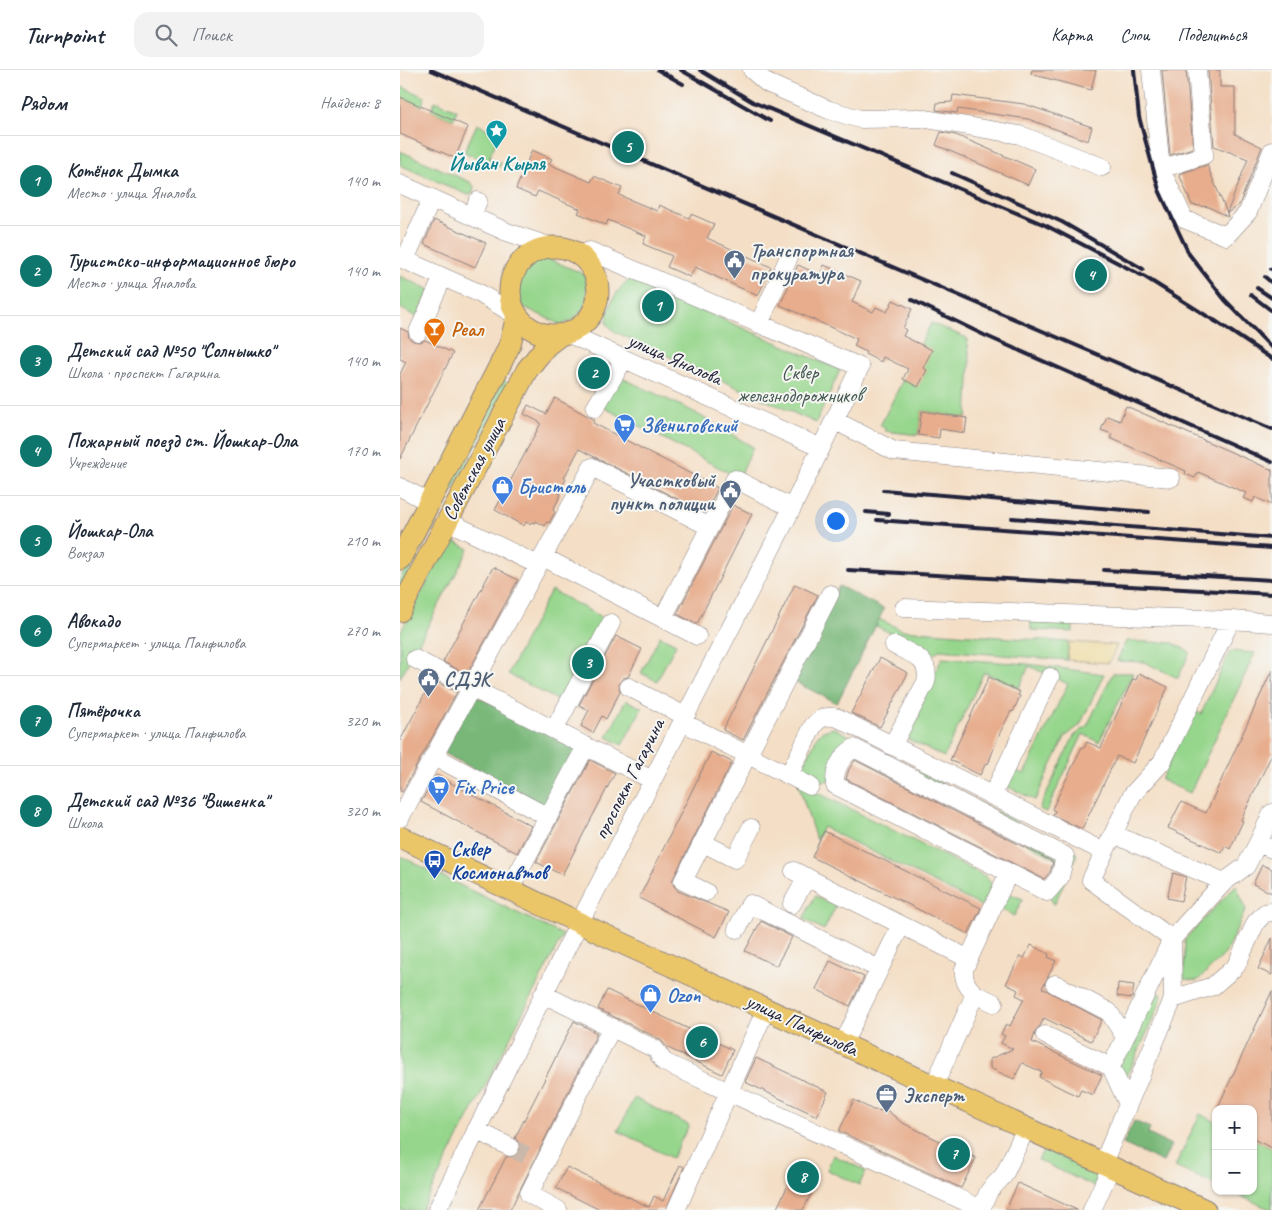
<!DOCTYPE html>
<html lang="ru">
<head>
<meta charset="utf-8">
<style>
	:root { --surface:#fff; --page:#f2f2f3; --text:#1f2937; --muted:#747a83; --line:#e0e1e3; --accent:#0f766e }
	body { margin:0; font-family:Caveat,sans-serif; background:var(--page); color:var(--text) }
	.controls { position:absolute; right:15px; bottom:15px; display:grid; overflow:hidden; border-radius:10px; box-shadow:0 1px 4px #0004 }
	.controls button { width:45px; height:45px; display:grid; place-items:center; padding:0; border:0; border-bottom:1px solid var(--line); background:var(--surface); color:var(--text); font:25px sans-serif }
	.you { position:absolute; left:435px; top:450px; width:18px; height:18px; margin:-12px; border:4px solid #fff; border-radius:50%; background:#1a73e8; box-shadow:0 0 0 8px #1a73e833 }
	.badge { display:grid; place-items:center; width:32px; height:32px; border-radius:50%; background:var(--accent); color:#fff; font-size:16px; font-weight:700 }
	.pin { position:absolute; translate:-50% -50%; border:2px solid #fff; box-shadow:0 1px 5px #0006 }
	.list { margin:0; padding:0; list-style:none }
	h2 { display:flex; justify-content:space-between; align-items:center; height:65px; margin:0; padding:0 20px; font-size:21px }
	h2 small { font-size:16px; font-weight:400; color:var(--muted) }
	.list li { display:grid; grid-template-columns:32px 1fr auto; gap:15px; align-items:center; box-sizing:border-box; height:90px; padding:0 20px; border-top:1px solid var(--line) }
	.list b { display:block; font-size:19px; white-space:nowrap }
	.list p { margin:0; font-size:16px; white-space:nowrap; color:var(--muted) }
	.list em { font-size:16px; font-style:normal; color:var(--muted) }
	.icon { flex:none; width:28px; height:28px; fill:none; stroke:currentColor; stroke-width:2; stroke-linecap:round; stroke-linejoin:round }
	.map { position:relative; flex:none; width:872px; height:1140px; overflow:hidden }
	header { display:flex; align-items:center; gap:30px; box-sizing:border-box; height:70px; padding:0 25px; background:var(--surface); border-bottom:1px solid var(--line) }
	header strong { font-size:24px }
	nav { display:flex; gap:28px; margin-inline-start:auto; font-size:18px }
	.search { width:350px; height:45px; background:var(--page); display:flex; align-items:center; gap:12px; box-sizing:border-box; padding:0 18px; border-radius:15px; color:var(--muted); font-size:19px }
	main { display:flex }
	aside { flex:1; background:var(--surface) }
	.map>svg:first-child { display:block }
</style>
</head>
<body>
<header>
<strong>Turnpoint</strong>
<div class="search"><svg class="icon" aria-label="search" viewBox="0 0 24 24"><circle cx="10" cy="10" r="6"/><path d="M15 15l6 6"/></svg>Поиск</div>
<nav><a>Карта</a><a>Слои</a><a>Поделиться</a></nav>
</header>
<main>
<aside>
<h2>Рядом<small>Найдено: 8</small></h2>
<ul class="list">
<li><span class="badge">1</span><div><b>Котёнок Дымка</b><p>Место · улица Яналова</p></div><em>140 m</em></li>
<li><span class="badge">2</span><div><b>Туристско-информационное бюро</b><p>Место · улица Яналова</p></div><em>140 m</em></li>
<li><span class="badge">3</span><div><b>Детский сад №50 &quot;Солнышко&quot;</b><p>Школа · проспект Гагарина</p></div><em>140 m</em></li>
<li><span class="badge">4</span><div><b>Пожарный поезд ст. Йошкар-Ола</b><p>Учреждение</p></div><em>170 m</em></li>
<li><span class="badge">5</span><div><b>Йошкар-Ола</b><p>Вокзал</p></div><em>210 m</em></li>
<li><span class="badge">6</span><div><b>Авокадо</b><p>Супермаркет · улица Панфилова</p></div><em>270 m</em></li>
<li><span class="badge">7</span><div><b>Пятёрочка</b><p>Супермаркет · улица Панфилова</p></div><em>320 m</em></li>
<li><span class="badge">8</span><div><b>Детский сад №36 &quot;Вишенка&quot;</b><p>Школа</p></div><em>320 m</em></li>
</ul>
</aside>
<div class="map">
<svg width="872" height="1140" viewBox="0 0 872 1140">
	<rect width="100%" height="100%" fill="#f6f6f2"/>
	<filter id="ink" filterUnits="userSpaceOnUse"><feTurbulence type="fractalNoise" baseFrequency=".02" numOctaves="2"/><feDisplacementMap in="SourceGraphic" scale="10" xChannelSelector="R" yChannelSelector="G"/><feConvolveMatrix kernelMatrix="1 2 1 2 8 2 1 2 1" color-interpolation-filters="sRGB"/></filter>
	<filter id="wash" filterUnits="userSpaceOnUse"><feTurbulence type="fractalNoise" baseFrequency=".0096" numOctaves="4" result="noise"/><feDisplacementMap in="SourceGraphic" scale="20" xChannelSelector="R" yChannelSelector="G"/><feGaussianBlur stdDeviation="1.12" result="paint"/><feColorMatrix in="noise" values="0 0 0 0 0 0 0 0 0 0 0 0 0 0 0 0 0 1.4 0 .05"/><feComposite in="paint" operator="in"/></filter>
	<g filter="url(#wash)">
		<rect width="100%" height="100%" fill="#f4dfc6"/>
		<path fill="#96d68c" stroke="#5c7c64" d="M0,16L25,27L21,37L0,27Z
			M35,31L57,40L53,50L31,41Z
			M77,54L99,65L89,88L101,93L99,97L64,82Z
			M0,81L70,112L74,116L73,122L68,125L0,95Z
			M144,187L184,204C191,227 186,247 161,255L122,236C114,214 123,195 144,187Z
			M0,206L30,220L17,247L0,238Z
			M230,209L440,300L416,353L215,262L207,254C206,237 217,219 230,209Z
			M531,253L567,268L570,292L567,348L522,341L518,365L485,361V358L480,356Z
			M218,306L292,341L353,377L339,408L201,336Z
			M103,310L109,314L0,520V509Z
			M50,469L69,479L0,608V563Z
			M151,520L207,550L163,633L108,604Z
			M479,549L502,560L669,572L667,590L539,580L534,584L476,556Z
			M631,550L673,552V562L631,560Z
			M260,566L276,574L257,611L241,603Z
			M726,571L773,573L790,582L778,608L744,592L717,591Z
			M830,581L855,583L790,723L761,710L793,640L801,644Z
			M542,588L627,594L704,604L680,655L665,667L635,730L604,715L612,699L624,704L668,614L629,596L619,618L584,602L544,687L504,667Z
			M713,603H733L699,672L683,664L646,742L639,739L674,666L687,656Z
			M226,630L242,638L222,675L207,667Z
			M434,658L673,781L677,784L654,835L649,824L665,794L452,675L431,709L423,712L401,701L418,665L423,661Z
			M398,713L585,806L595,818L585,838L423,757L416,770Z
			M0,786L163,865L21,1140H0Z
			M836,815L846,839L825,884L797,911L784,909L785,869Z
			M608,823L623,829L614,846L596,837Z
			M415,826L436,836L424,860L403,849Z
			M755,921L762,925L759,936L724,1013L717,1000Z
			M234,1028L289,1055L272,1088L218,1061Z
			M800,1044L816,1052V1115L775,1097Z
			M853,1069L872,1078V1140L829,1121H853Z
			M644,1079L701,1106L695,1117L638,1090Z
			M433,1085L466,1101L459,1115L427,1100Z"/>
		<path fill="#78b778" stroke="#4d6c5a" d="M439,516L484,539L437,633L391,610Z
			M73,624L177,679L146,737L42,682Z
			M734,1051L750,1058L748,1064L771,1075L763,1092L723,1074Z"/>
		<path fill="#eeda9e" stroke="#887e6c" d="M669,572L717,575L709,593L667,590Z"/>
		<g id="blocks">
			<path fill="#e7ad8d" d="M632,0H696L691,20L631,4Z
				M762,0H786L793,78L770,85Z
				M808,0H820V17H835V64L862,77L839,135L827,143L828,147L809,137L792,135L779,104L807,95L827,143L848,89L814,76Z
				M553,25L624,34L692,57L688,71L628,49L558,39L557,43L536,40L537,33L552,32Z
				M0,27L68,57L55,88L0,64Z
				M541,62L556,65L635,99L628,115L536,75Z
				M132,80L152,89L149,94L191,112L194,106L222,118L219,125L257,141L259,135L289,148L291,144L314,154L307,168L371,197L358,226L295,197L290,207L267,197L272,186L243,174L246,166L208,150L206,155L178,143L180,139L138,121L135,127L116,119Z
				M34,150L86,173L75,197L24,174Z
				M398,195L420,205L424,195L461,211L452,232L473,242L476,237L487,242L493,230L512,239L503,258L506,260L503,266L532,280L523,298L527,300L518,317L503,309L508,299L483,287L481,292L465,284L466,282L454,276L457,269L380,235Z
				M0,258L8,262L9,268L13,271L20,272L25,270L53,283L0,389V304L6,292L0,289Z
				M155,328L195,350L193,353L318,418L305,443L179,379L164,408L166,409L159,423L161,424L153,440L155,442L149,453L147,452L145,456L136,451L135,453L131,452L130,454L126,452L124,456L95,440L141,353L124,344L128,335L146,344Z
				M726,336L872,400V435L855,427L853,432L843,428L846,423L798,402L795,408L785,404L786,401L710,368L712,364L701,360L707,346L720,351Z
				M522,341L567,348L565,363L540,359L539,368L518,365Z
				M333,435L352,444L297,554L277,544Z
				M93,497L118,510L67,604L43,592Z
				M395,514L418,525L343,670L323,660Z
				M216,566L242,579L228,607L223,608L219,613L220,622L206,649L202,646L193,663L181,656L189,640L179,635Z
				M480,588L508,603L480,657L451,643Z
				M872,600V684L841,750L843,751L830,779L825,776L822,783L768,758L781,732L806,743Z
				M739,603L768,617L733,693L717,686L682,759L653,745L655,741L652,739L682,677L684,678L687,672L701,678L733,609L736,610Z
				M589,607L620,622L618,625L620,626L613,642L611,641L599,665L588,694L586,693L580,705L550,690Z
				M32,610L57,622L2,722L0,721V671Z
				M311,682L332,692L272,811L274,816L278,821L329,842L316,867L239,828Z
				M190,690L215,703L162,805L136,792Z
				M455,690L653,792L650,802L644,809L446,709L449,699Z
				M36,705L131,756L117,783L21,732Z
				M424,761L581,838L568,864L412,787Z
				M862,795L872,799V823L853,814Z
				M773,803L786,807L781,831L767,828Z
				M361,851L392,867L376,896L345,881Z
				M872,868V905L858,899Z
				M631,875L649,884L648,887L656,891L642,918L702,950L691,971L644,948L640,956L636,960L632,972L702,1005L693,1025L681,1020L678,1026L665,1020L639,1007L642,1002L622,993L614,1009L590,998V989L613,979L601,973L605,966L601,964L606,954L610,956L624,929L616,925L618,920L606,914L620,886L624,888Z
				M430,891L464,907L450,936L416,919Z
				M718,913L734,915L732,928L717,926Z
				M207,920L333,980L322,1004L268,978L260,969L198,939Z
				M872,921V1078L853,1069V1039H817Z
				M174,951L197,963L110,1140H79L106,1087L115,1086L119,1082L121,1076L115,1068Z
				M356,988L428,1022L417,1046L345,1012Z
				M454,1030L473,1040L488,1041L501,1052L548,1075L555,1073L559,1074L566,1083L576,1088L561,1118L439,1061Z
				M280,1095L284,1097L266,1140H200L156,1118L167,1097L249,1137L254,1126L263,1131Z
				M392,1107L414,1118L403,1140H376Z
				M618,1113L677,1140H606Z"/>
		</g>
	</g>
	<g filter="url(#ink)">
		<use href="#blocks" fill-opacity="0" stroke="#8b8080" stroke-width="1"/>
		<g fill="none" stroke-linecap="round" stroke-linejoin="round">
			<path stroke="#cab9aa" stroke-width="18" stroke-dasharray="18 9" stroke-linecap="butt" d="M110,1077L135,1090"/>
			<defs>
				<path id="minor" d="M352,0L367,13L429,40L460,49L520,48L620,65L702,97
					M751,0L761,99L784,149L826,166L848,142L872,81
					M761,99L804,85L797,0
					M0,114L107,162L152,177
					M72,146L78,131
					M0,188L79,223L117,246
					M5,190L32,128
					M359,254L388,189
					M18,262L43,207
					M167,263L421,378
					M195,338L224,289
					M434,350L494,381L771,408
					M0,417L29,432
					M324,430L335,409L392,438
					M47,451L138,495
					M143,487L297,566
					M504,538L831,550L872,553
					M263,548L320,437
					M15,589L252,710
					M229,617L285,646
					M282,652L410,716
					M154,660L211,553
					M492,676L526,612C531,588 511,584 494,575
					M454,678L665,786L660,807L647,822L435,715C434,700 441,686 454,678Z
					M34,686L148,747
					M389,705L413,656C420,647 427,645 438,648L704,782
					M592,726L650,607
					M0,748L192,397L310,457
					M713,764L824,812L846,796L858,773L872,779
					M303,773L335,789L351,758
					M858,773L872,743
					M394,801L569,889
					M109,820L186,676
					M306,822L283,811L430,524
					M392,834L407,807
					M337,859L350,834L479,899
					M655,914L709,942L725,967
					M143,924L255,979L264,992L581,1139L589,1121L604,1105L626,1058
					M575,924L594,933
					M773,929L813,916L836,896L856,852L865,843L872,842
					M645,965L711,997
					M443,974L501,855
					M534,1016L575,924C567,917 563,910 564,899L608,804
					M728,1034L711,997L772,869L691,810L732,725L762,692L831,550
					M76,1060L110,1077
					M703,1093L773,929L772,869L824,812
					M37,1140L168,875L392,438L460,297L190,181L179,185
					M158,1140L129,1124L212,957
					M276,1140L366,939
					M692,1140L711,1097"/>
				<path id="major" d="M110 221a44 44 0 1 1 88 0a44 44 0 1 1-88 0Z
					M0,489L103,289L110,274L117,246
					M0,541L127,300L146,276L159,266
					M0,767L213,869L805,1140"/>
			</defs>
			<use href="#minor" stroke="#8b8080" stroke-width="19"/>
			<use href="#major" stroke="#8b8080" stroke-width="23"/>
			<use href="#minor" stroke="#fff" stroke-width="18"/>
			<use href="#major" stroke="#ebc669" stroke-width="21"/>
			<path stroke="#22223b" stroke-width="4" d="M31,0L872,359
				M258,0L283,14
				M281,0L370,51
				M300,0L353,32L645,155L745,207L818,253
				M734,0L739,47L759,120L789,184L825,230L872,278
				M552,103L662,152L743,199
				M871,199H872
				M865,207L872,213
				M857,218L872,228
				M851,225L872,241
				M512,230L584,265L872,392
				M814,250L872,289
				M483,420L749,442
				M466,442L489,444
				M612,448L872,468
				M477,450L872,478
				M448,500L872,524
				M704,500L872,510"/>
		</g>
	</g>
	<defs>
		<symbol id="sight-pin" viewBox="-11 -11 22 30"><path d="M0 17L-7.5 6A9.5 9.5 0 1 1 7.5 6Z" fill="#0f9aa8" stroke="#f6f6f2"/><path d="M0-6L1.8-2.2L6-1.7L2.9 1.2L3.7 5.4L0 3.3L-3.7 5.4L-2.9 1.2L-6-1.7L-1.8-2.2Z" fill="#fff"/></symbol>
		<symbol id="civic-pin" viewBox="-11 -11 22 30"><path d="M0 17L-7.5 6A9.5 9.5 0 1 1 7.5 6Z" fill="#5c6f8a" stroke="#f6f6f2"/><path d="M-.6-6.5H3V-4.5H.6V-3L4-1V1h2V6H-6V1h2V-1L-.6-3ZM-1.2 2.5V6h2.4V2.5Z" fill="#fff"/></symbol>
		<symbol id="bar-pin" viewBox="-11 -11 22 30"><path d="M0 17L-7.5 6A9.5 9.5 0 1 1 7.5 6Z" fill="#e8710a" stroke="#f6f6f2"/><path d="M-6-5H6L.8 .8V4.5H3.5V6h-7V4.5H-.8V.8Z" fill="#fff"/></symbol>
		<symbol id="supermarket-pin" viewBox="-11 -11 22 30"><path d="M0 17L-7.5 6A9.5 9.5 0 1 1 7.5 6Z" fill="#3f7fe0" stroke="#f6f6f2"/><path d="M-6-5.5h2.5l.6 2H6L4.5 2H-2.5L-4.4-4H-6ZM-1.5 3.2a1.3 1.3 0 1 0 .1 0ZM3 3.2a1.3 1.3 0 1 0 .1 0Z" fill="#fff"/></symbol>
		<symbol id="shop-pin" viewBox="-11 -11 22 30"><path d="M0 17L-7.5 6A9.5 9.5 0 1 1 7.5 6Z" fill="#3f7fe0" stroke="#f6f6f2"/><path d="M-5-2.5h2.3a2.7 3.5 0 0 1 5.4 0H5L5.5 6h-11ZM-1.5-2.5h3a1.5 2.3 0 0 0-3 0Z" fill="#fff"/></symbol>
		<symbol id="bus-pin" viewBox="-11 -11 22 30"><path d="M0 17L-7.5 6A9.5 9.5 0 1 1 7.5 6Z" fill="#1a4fb4" stroke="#f6f6f2"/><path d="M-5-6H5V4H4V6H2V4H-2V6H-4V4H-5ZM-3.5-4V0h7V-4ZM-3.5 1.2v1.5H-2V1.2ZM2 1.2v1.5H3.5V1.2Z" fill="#fff"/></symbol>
		<symbol id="office-pin" viewBox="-11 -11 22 30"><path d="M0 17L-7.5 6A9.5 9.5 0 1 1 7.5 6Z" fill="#5c6f8a" stroke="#f6f6f2"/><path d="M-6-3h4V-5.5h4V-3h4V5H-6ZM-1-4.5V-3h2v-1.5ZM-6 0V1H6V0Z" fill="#fff"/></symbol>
	</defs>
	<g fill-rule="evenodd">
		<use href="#sight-pin" x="84" y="48" width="25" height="34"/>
		<use href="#civic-pin" x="322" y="178" width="25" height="34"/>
		<use href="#bar-pin" x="22" y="246" width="25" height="34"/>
		<use href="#supermarket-pin" x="212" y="342" width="25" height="34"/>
		<use href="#shop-pin" x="90" y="404" width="25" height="34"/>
		<use href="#civic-pin" x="318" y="408" width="25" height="34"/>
		<use href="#civic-pin" x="16" y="596" width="25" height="34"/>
		<use href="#supermarket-pin" x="26" y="704" width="25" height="34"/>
		<use href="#bus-pin" x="22" y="778" width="25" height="34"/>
		<use href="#shop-pin" x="238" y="912" width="25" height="34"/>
		<use href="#office-pin" x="474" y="1012" width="25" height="34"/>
	</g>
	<g text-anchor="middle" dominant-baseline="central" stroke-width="4" stroke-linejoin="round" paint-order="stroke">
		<g font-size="20" font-weight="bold" fill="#0d838f" stroke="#f6f6f2">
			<text x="97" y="93">Йыван Кырля</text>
		</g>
		<g font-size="20" font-weight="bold" fill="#4e5e75" stroke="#f6f6f2" text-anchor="start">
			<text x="350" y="180">Транспортная<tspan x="350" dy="23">прокуратура</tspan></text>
			<text x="315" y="410" text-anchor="end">Участковый<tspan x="315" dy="23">пункт полиции</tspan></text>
			<text x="44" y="609">СДЭК</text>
			<text x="503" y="1025">Эксперт</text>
		</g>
		<g font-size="20" font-weight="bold" fill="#c56008" stroke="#f6f6f2" text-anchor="start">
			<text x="51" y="259">Реал</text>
		</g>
		<g font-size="20" fill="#22223b" stroke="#f6f6f2">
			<text transform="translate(275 289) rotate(24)">улица Яналова</text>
			<text transform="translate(74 399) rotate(-62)">Советская улица</text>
			<text transform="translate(229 709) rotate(-63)">проспект Гагарина</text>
			<text transform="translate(402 955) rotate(25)">улица Панфилова</text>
		</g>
		<g font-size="20" fill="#455853" stroke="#f6f6f2">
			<text x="400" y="302">Сквер<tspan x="400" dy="23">железнодорожников</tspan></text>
		</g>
		<g font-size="20" font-weight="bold" fill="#366cbe" stroke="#f6f6f2" text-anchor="start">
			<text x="241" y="355">Звениговский</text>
			<text x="118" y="416">Бристоль</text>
			<text x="54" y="717">Fix Price</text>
			<text x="267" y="925">Ozon</text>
		</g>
		<g font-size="20" font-weight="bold" fill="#164399" stroke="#f6f6f2" text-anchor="start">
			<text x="51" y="779">Сквер<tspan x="51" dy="23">Космонавтов</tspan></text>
		</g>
	</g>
</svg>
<div class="controls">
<button>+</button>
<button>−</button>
</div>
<div class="you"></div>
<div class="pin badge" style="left:258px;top:236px">1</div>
<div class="pin badge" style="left:194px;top:303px">2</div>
<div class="pin badge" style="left:188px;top:593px">3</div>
<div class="pin badge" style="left:691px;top:205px">4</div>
<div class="pin badge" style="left:228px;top:77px">5</div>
<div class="pin badge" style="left:302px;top:972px">6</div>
<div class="pin badge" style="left:554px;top:1084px">7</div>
<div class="pin badge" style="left:403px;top:1107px">8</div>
</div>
</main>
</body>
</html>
